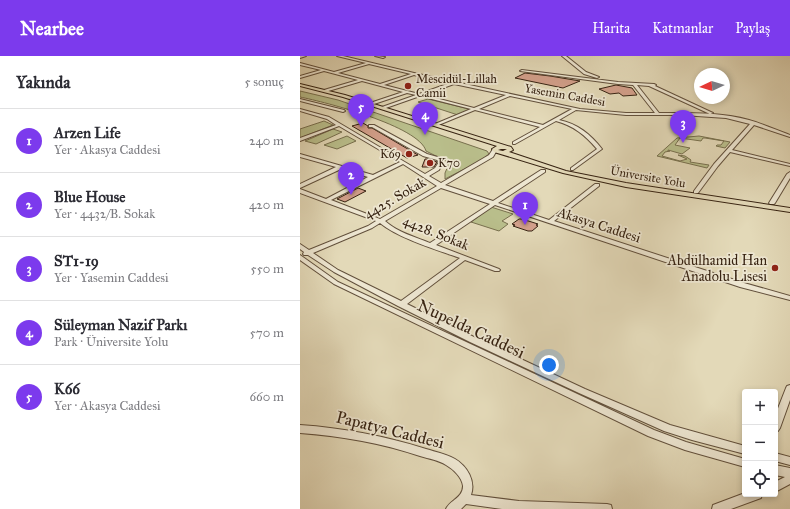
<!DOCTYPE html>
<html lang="tr">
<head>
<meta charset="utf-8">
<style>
	:root { --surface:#fff; --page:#f7f7f7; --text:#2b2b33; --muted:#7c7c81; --line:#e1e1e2; --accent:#7c3aed }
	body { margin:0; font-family:"IM FELL Great Primer",serif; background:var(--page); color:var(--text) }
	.controls { position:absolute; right:12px; bottom:12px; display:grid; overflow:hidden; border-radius:4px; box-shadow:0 2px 6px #0003 }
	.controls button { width:36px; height:36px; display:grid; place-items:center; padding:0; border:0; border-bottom:1px solid var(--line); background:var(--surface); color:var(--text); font:20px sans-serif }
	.compass { position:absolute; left:394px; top:12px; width:36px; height:36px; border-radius:50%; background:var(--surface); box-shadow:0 2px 6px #0003; rotate:266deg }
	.you { position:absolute; left:249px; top:309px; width:14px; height:14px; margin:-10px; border:3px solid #fff; border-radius:50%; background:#1a73e8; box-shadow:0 0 0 6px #1a73e833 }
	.badge { display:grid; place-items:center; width:26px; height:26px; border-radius:50%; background:var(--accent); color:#fff; font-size:13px; font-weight:700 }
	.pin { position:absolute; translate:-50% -33px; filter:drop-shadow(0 1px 2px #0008) }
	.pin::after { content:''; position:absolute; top:21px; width:14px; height:12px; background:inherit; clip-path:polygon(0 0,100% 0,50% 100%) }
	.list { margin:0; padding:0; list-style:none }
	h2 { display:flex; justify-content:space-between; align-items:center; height:52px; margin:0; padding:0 16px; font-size:17px }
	h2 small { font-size:13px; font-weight:400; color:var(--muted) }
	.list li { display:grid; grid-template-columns:26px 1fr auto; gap:12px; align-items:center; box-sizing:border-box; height:64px; padding:0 16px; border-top:1px solid var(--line) }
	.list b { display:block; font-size:15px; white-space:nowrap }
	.list p { margin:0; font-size:13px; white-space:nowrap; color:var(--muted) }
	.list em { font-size:13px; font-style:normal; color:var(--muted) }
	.icon { flex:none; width:22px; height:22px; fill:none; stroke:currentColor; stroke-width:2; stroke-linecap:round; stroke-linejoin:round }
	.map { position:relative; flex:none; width:490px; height:453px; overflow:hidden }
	header { display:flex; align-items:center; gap:24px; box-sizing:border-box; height:56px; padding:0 20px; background:var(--accent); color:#fff }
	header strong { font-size:19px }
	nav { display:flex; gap:22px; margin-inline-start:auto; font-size:14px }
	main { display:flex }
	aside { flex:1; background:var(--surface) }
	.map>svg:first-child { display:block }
</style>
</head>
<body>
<header>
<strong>Nearbee</strong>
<nav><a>Harita</a><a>Katmanlar</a><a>Paylaş</a></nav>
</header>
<main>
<aside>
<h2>Yakında<small>5 sonuç</small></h2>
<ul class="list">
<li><span class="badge">1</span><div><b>Arzen Life</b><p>Yer · Akasya Caddesi</p></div><em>240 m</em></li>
<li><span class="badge">2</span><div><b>Blue House</b><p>Yer · 4432/B. Sokak</p></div><em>420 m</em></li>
<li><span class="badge">3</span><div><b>ST1-19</b><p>Yer · Yasemin Caddesi</p></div><em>550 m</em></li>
<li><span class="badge">4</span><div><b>Süleyman Nazif Parkı</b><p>Park · Üniversite Yolu</p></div><em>570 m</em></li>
<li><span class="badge">5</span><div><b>K66</b><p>Yer · Akasya Caddesi</p></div><em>660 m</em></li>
</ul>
</aside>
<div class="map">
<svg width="490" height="453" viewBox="0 0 490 453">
	<rect width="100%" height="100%" fill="#e3d9b8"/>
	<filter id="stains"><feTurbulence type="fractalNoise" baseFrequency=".005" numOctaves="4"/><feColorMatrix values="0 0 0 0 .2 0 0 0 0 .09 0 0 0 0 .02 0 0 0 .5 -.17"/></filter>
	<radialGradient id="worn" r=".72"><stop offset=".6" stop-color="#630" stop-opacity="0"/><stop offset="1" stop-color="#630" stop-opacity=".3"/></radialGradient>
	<path fill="#b9be8b" stroke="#78704e" d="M0,35L38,44L187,95L189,98L180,105L145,123V117L148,110L146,105L126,95C119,70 25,46 0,41Z
		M128,43L169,53V54L158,59L118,46Z
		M24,65L33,69L0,82V73Z
		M33,73L42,76L16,88L5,85Z
		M47,80L56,85L37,93L24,89Z
		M399,80L430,86L425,92L416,90L417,89H421L424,85L405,82H403L401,85L380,82L375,89L390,92L382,98L368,94V95H370L365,96L362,100L380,105L387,103L378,99L385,100L391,104L390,106L409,109L407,112L357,100L377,82Z
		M191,151L213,158L202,165L208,168L199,175L171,166Z"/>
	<path fill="#d29f8a" stroke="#372312" d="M225,17L250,20L280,25L263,32L215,22Z
		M316,29L332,32L337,39L323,40L319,37L310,38L299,33Z
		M63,67L68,70V72H72L118,99L107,102L52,70Z
		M125,103H129L137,106L134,111H122Z
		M58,132L66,135L45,146L37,143Z
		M219,163H222L238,168L236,169L238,170L232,175H228L213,170L215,169L212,168Z"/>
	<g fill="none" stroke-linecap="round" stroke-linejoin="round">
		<defs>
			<path id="minor" d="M0,0H6L0,2Z
				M37,0H43L114,17L280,53L326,57H355L333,29L318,28L220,15L222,14L318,26L354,28L356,29L355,30L413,57L410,58L349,30L337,29L359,57C388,57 421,56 449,64C463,68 476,74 490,79V81L454,69L432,94L490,108V110L430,96L418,110L398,137H394V135L414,108L450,68L426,62L382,59H326L276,54L259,64C278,68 290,78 302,93L273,114H271V112L297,93C285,79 274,70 256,65L215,88H213V86L240,71L175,54L136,70H135V68L171,53L120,40L83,53L81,52L82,51L116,39L107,37L71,49L69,48L70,47L103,36L62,25L25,36L24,34L58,24L24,15L0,22V20L21,14L0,9V7L34,16L66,7ZM69,8L111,18L80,28L38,17ZM114,19L150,27L119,38L84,29ZM154,28L206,39L174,52L124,39ZM210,40L272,53L243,69L179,53Z
				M75,0L85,1L83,2Z
				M262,0H266L286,16L299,21L297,22L284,18Z
				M0,43L44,54L45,55L43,56L0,45Z
				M0,53L29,61L125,118L135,112L139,106L137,104L123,100L72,71H69V69H74L127,98L141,102L143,106L139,114L129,120L141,127L189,99L193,93H197V94L193,101L145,129L193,145L241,114H245V116L198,147L249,164L295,128H299V130L254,165L444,227L490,240V244L440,231L195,149L136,189L199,213L200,214L199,215H195L165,204L107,248L176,282L285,333L370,369L445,390V398L392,384L364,375L279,337L170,286L98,250L34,216L8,199H4L3,198L4,196L0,193V188L9,194L68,170L76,165L0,137V133L26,143L68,121L41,113L0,132V128L36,111L0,101V98L73,119L100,106L39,70L0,85V82L36,69L27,63L0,55ZM103,108L137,130L80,163L31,144ZM141,132L190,148L130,187C115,181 97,176 85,165ZM80,167C98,182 137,194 160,202L101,245L38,214L13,197L72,172Z
				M490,116V122L475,147L474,148H470L469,147L487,118Z
				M0,199L38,226L354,374L386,386L445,403V411L385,394L348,380L34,228L0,204Z
				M490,329V344L480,372L478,375L475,376V360L486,332L487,330Z
				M0,369C43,372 85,380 126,393C136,396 146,398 155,403C167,410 176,425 171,439L219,445L307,448L311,449L312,453H202L166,448L161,453H146C150,444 163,442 163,430C162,421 153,413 146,409C139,404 129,403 120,400C81,387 41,380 0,377Z
				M475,397L490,401V409L475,405Z
				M475,409L490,412V428L475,436V426L485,421L475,419Z
				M445,437L462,438L461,442L431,453H412L413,449Z"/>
			<path id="major" d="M0,28L45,39L211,91L213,94L209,96L266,115L326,127L490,152V156L326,131L263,117L194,96L192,93L197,90L43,41L0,30ZM201,93H207L203,95L198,94Z"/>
		</defs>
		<use href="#minor" stroke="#62503c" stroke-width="2"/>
		<use href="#major" stroke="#372312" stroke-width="2"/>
		<use href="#minor" fill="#ede6d1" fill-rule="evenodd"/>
		<use href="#major" fill="#e3d9b8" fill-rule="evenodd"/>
	</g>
	<g fill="#8f2418" stroke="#ede6d1" stroke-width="1.5">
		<circle cx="108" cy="30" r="4"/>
		<circle cx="109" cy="98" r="4"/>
		<circle cx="130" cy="107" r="4"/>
		<circle cx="475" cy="212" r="4"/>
	</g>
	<g text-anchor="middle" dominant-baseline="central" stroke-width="3.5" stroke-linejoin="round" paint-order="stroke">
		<g font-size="12" fill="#372312" stroke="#ede6d1" text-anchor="start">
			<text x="116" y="23">Mescidül-Lillah<tspan x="116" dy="14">Camii</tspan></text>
			<text x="101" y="98" text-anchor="end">K69</text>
			<text x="138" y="107">K70</text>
		</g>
		<g font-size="12" fill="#372312" stroke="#ede6d1">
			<text transform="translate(265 39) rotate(10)">Yasemin Caddesi</text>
			<text transform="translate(348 121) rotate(10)">Üniversite Yolu</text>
		</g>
		<g font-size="14" fill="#372312" stroke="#ede6d1">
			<text transform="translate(95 142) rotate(-30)">4425. Sokak</text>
			<text transform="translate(299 169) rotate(18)">Akasya Caddesi</text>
			<text transform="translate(136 177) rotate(22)">4428. Sokak</text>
		</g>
		<g font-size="14" fill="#372312" stroke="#ede6d1" text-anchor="end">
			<text x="467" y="204">Abdülhamid Han<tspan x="467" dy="16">Anadolu Lisesi</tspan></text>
		</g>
		<g font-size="17" fill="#372312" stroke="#ede6d1">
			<text transform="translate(171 273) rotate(25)">Nupelda Caddesi</text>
			<text transform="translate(90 374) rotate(14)">Papatya Caddesi</text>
		</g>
	</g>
	<rect width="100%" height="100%" filter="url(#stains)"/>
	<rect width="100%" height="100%" fill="url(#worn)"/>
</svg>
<div class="controls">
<button>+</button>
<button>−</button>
<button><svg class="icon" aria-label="locate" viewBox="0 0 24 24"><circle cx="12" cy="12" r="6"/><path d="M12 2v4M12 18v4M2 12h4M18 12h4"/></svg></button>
</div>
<svg class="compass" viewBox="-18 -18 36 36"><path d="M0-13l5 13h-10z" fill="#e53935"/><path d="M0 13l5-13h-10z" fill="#7c7c81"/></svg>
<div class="you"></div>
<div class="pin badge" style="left:225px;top:169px">1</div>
<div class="pin badge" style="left:51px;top:139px">2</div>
<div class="pin badge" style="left:383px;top:87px">3</div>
<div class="pin badge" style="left:125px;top:79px">4</div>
<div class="pin badge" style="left:61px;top:71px">5</div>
</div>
</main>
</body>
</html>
